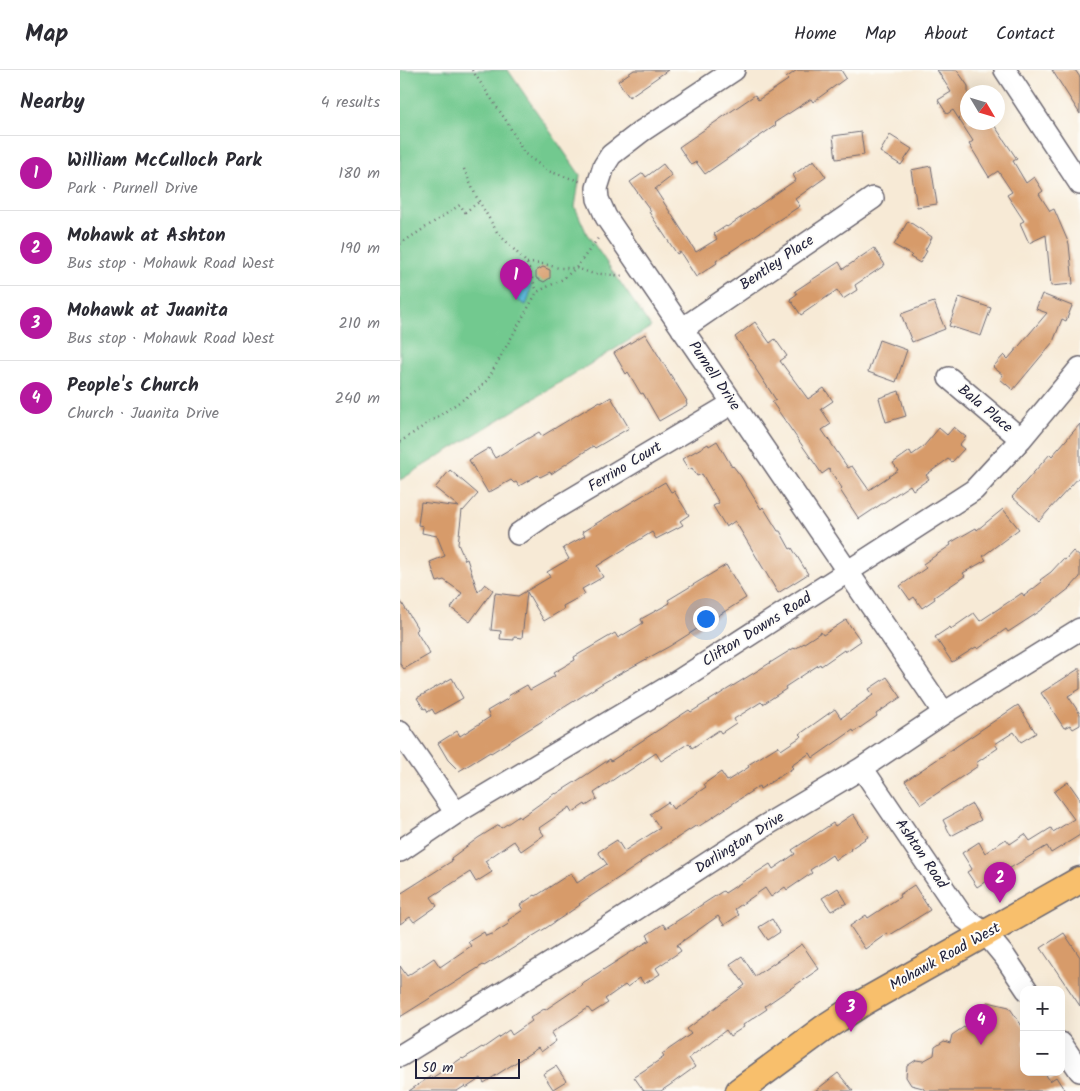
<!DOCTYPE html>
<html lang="en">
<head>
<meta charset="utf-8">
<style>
	:root { --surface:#fff; --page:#f7f7f7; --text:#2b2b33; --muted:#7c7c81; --line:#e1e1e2; --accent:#b5179e }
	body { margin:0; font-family:Kalam,sans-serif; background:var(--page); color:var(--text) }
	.controls { position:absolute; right:15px; bottom:15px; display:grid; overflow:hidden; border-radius:10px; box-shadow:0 5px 20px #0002 }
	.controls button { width:45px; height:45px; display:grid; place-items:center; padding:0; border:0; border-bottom:1px solid var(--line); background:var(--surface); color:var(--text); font:25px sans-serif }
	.compass { position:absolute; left:560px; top:15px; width:45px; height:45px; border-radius:50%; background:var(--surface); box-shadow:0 5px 20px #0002; rotate:128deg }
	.scale { position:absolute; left:15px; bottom:12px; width:105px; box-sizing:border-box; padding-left:5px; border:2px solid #22223b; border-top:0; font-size:14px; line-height:18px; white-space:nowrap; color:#22223b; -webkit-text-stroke:4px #fdfcf7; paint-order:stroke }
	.you { position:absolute; left:305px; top:548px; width:18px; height:18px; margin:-12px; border:4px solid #fff; border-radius:50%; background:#1a73e8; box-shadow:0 0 0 8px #1a73e833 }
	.badge { display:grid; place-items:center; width:32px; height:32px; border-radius:50%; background:var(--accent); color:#fff; font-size:16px; font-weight:700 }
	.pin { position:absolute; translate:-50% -41px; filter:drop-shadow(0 1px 2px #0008) }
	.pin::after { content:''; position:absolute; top:26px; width:18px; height:15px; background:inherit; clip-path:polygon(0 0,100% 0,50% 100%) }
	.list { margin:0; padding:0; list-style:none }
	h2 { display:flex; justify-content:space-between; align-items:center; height:65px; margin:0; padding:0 20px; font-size:21px }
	h2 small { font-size:16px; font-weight:400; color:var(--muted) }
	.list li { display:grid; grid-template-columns:32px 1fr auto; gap:15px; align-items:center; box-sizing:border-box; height:75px; padding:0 20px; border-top:1px solid var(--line) }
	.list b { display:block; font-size:19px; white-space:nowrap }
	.list p { margin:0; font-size:16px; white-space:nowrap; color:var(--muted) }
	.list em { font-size:16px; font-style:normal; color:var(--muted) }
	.map { position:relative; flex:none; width:680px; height:1021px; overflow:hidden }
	header { display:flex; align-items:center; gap:30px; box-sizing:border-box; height:70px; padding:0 25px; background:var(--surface); border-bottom:1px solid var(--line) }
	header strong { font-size:24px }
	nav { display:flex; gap:28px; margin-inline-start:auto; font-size:18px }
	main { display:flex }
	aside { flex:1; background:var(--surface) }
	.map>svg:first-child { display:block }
</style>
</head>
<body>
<header>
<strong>Map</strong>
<nav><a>Home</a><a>Map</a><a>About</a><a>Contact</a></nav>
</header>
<main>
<aside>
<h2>Nearby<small>4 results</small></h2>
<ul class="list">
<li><span class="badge">1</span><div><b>William McCulloch Park</b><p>Park · Purnell Drive</p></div><em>180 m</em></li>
<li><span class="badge">2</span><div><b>Mohawk at Ashton</b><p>Bus stop · Mohawk Road West</p></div><em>190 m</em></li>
<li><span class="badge">3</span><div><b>Mohawk at Juanita</b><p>Bus stop · Mohawk Road West</p></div><em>210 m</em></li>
<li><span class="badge">4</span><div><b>People's Church</b><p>Church · Juanita Drive</p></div><em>240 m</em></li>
</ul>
</aside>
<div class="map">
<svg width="680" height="1021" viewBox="0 0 680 1021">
	<rect width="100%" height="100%" fill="#fdfcf7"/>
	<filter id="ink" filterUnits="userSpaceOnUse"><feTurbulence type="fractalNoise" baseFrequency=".02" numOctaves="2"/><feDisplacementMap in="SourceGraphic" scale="10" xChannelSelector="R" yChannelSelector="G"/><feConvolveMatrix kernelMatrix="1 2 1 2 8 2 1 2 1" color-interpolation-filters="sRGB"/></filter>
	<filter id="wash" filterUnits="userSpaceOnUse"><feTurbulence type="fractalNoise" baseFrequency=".0096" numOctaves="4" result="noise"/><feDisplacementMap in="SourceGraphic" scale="20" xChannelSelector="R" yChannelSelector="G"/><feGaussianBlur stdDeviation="1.12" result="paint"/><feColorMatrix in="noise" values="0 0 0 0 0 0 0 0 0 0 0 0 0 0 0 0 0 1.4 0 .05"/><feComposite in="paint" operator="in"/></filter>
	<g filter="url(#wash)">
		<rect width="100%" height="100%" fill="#f7ead6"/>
		<path fill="#72c98f" stroke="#4a7665" d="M0,0H108L180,105L175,137L187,164L251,257L0,410Z"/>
		<path fill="#5cb8da" stroke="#3f6d8a" d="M117,190C131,203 134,217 126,235C106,227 100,205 117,190Z"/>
		<g id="blocks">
			<path fill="#d79b6a" d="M234,0H268L229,27L218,11Z
				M397,0H441L446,8L413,32L411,29L374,53L376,55L305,104L296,92L291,95L279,77L355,25L358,30L388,10L386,8Z
				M537,0H557L568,16V52H592L617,89L613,91L626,113L634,107L643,121L639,124L650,141L654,139L669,174L673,214L651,216L646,165L629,173L620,153L624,151L607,125L612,122L598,101L589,107L569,74L573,71L553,40L547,44L538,30L551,22Z
				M652,0H675L680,7V44Z
				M461,62L464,85L436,89L433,66Z
				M490,65L512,79L501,95L480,82Z
				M414,90L426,107L395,129L400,136L316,191L317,193L296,207L280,182L277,184L249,142L251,141L230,112L243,103L246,107L263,94L272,106L255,119L296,182L317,169L314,164L326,156L327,157L396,110L393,105Z
				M531,96L537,134L517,137L511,100Z
				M508,151L532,167L525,180L527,181L520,193L510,187L512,185L494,175Z
				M474,178L485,195L455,215L457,220L443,229L437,220L401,245L390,229L397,224L395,221L439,192L443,199Z
				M143,197L150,200V208L144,212L136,208V201Z
				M642,224L672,236L666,251L662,249L653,272L613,320L600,309L603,305L593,297L604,285L608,289L647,243L636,239Z
				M559,227L591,238L581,266L549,256Z
				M534,232L545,259L512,272L501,244Z
				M355,252L370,273L375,269L387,286L380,291L408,329L424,318L433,331L421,339L431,354L422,360L448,398L452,396L469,420L498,400L493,393L510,381L512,385L523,377L539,358L547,365L554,357L566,367L559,375L564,379L552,392L548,389L526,405L529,409L513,420L510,415L459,449L440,420L442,418L429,399L422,404L372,332L376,330L355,298L356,297L335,267Z
				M245,264L287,331H286L287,335L259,351L243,323L241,324L228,302L226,304L214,283Z
				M479,270L507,280L496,312L468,302Z
				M499,321L506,346L486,352L479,328Z
				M211,327L229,358L195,378L193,376L151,404L150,402L140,407L138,405L119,416L116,412L114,413L111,410L88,423L69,390L89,378L95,388L139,362L142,366L200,331L201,333Z
				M680,354V406L639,451L612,427L650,384L652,386Z
				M317,371L332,397L333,396L340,405L361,439L363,437L378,461H380L390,479L392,478L408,504L378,523L335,451L326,457L313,436L319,433L302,404L297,406L292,398L289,400L282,389L308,374L309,376Z
				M50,400L78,424L63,441L62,440L58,474L65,490L67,489L78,522L85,514L93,520L70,552L51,538L62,523L44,510L37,512L30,492L45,486L37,466L22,463L23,456L18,455L21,432L59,437L35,418Z
				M265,412L271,422L274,421L289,445L280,451L283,455L256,469L252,462L197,496L203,507L182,519L185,524L163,536L164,539L144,551L127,522L122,568L114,567V570L100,569L101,561L91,560L95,523L118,526L150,507L147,502L169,489L163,478L185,466L182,462Z
				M603,439L619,459L583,486L586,490L563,503L565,506L534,527L535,529L522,538L514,527L510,530L500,516L526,498L523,494L551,475L550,473L576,458L577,460Z
				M673,481L680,487V507L670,518L639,542L608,562L606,559L578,579L576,577L552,592L535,567L550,557L551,559L574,543L580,551L622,523L624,526L642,512L640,510L651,502L663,489L665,490Z
				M326,495L346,528L270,576L203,613L91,683L90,682L59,701L48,690L38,673L57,661L60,666L90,647L87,641L109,628L108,626L127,615L130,620L155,606L153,603L175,590L174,587L215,563L218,568L243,553L241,549L270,533L268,530Z
				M0,530L18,559L16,561L30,584L4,599L0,594Z
				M446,550L461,571L445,582L444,580L421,596L420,594L385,617L386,619L363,634L361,632L334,649L336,653L321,663L319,660L292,678L289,673L261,691L256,683L224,704L223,703L194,723L197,729L186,736L185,734L173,742L170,737L139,758L144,765L121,781L114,771L85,791L92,802L76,812L70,802L31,827L37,836L14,852L10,847L0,854V824L52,791L51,788L78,768L99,755L101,758L119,746L120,748L155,723L156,724L183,707L210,689L211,691L289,640L291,642L394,578L395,579L421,562L423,565Z
				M680,598V619L668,626L680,644V655L673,659L670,655L664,658L641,623Z
				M487,607L501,627L476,644L477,646L454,662L453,660L413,688L410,683L391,696L393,698L360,719L359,716L298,757L297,755L240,792L241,793L179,834L180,835L146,858L84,896L83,895L0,947V896L7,906L34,888L40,897L71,876L68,872L84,862L86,866L91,864V865L110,853L108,850L123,840L120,835L135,825L136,826L171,803L177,813L207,794L198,782L217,770L224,781L260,758L250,744L268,732L273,739L306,717L304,714L321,702L327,711L349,697L348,695L378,676L381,680L402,666L400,664L435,639L441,648L473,625L469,619Z
				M52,608L63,628L35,644L32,639L28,642L26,638L24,639L17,628Z
				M618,635L636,663L621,672L614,662L595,674L598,678L576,693L578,696L521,734L505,711Z
				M668,712L680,729V765L651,783L647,776L607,800L606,798L577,817L567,802L572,799L562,783L579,772L585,783L606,769L610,774L625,764L630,771L651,758L653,762L674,749L654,722Z
				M572,734L581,750L551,766L543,750Z
				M453,744L468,767L450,779L451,780L435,790L432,785L410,800L412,803L387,820L385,817L371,827L365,818L335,839L339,845L324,855L318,846L277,875L281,881L256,898L260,904L244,914L240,908L227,917L225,915L205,929L208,933L192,943L188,938L151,963L156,971L141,982L138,978L84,1013L81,1008L66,1018L65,1016L57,1021H9L31,1006L32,1008L62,988L63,989L82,977L83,978L109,960L112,965L132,951L130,948L144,939L145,940L182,915L181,914L250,870L247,865L263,854L266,858L323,821L325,823L370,794L373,799L395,784L392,780L433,753L435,756Z
				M514,815L530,840L490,865L488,863L465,879L450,856L466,845L468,848L500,827L499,825Z
				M438,818L447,833L431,841L422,828Z
				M372,849L380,862L368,870L359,857Z
				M664,863L680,887V936L641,878Z
				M402,874L419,899L365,936L367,939L343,955L344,957L330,966L326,960L289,988L295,997L270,1015L261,1021H244L234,1007L264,987L262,984L291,964L287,959L345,915L330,894L342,886L355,906Z
				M588,932L609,937L624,959V1002H644L650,1011L656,1007L665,1021H525L523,1018L511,1015L506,1007L507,996L516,990L523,991L534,985L535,977L544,971L550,973L552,965L567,955L569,945Z
				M156,996L166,1011L153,1019L143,1004Z
				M438,1003L453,1021H415Z"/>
		</g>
	</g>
	<g filter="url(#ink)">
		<use href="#blocks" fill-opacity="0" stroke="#6d6871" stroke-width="1"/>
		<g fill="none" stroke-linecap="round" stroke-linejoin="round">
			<defs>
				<path id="minor" d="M334,0L242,61L211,85L204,96L197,118L198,129L206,147L544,643
					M605,0L680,114
					M282,259L473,128
					M549,308L621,369
					M118,464L148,443L333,333
					M0,662L56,743
					M462,698L563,847L586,864L605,887L627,920
					M0,781L56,743L278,611L574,420L621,369L680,298
					M661,973L680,1001
					M0,986L201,862L363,757L462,698L544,643L680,559"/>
				<path id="major" d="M339,1021L427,956L464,932L680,810"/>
			</defs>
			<use href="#minor" stroke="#6d6871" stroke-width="24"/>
			<use href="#major" stroke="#6d6871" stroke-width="29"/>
			<path stroke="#6d6871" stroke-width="2.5" stroke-dasharray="1 4" stroke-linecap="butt" d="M72,0L107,52L124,83L148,101L182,112
				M64,99L76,126L97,162L127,193L137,222
				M0,174L60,135L65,142L79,132
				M127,193L144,194L159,198H176L199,167
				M0,372L80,318L88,309L137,222L163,209L176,198L191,203L224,206"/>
			<use href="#minor" stroke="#fff" stroke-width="21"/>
			<use href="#major" stroke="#f8bf6c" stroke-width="26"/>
		</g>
	</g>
	<g text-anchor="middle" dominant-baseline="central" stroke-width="4" stroke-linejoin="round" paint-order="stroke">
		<g font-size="15" fill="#22223b" stroke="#fdfcf7">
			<text transform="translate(377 193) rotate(-34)">Bentley Place</text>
			<text transform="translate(314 306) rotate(56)">Purnell Drive</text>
			<text transform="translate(585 339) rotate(40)">Bala Place</text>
			<text transform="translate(225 397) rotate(-31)">Ferrino Court</text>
			<text transform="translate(357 560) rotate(-32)">Clifton Downs Road</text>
			<text transform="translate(340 773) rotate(-32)">Darlington Drive</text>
			<text transform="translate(521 784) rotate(56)">Ashton Road</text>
			<text transform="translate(545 887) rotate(-29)">Mohawk Road West</text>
		</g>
	</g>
</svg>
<div class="controls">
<button>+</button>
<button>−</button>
</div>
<svg class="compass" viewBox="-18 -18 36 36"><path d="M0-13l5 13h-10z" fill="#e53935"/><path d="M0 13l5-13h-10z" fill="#7c7c81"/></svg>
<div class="scale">50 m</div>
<div class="you"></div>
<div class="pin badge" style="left:116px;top:230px">1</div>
<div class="pin badge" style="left:600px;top:833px">2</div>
<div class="pin badge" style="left:451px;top:962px">3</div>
<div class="pin badge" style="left:581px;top:975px">4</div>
</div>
</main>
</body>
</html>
